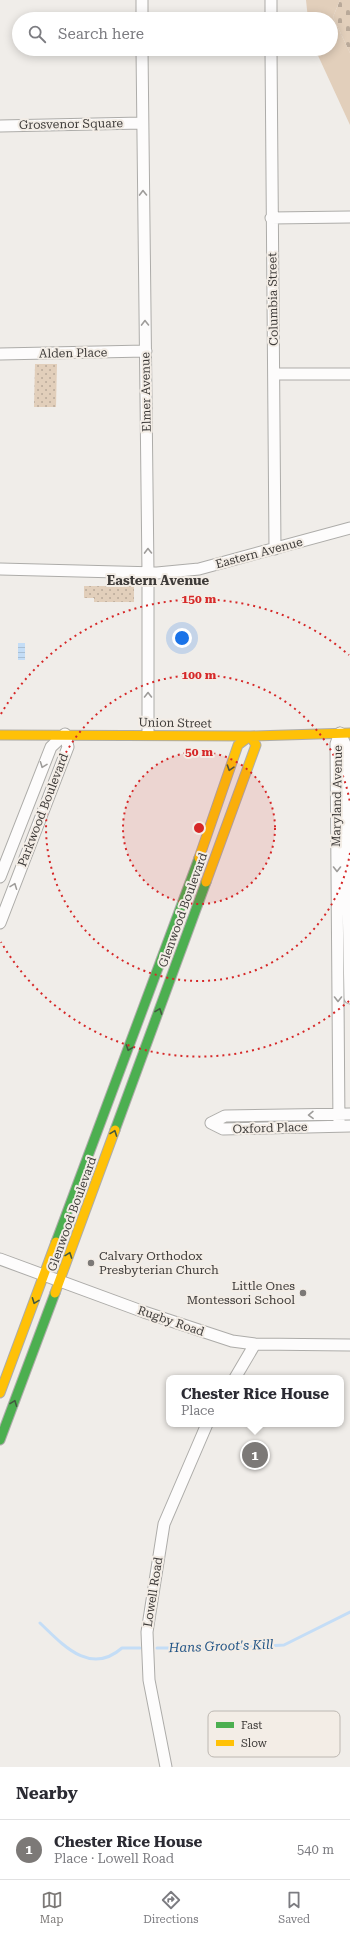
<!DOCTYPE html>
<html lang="en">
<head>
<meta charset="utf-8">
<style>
	:root { --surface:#fff; --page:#f7f7f7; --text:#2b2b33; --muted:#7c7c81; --line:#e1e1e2; --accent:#7c7977 }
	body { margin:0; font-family:"Roboto Serif",serif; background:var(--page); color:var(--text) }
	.you { position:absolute; left:182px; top:638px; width:14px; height:14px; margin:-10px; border:3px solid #fff; border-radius:50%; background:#1a73e8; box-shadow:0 0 0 6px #1a73e833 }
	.badge { display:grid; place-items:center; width:26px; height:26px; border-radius:50%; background:var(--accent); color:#fff; font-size:13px; font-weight:700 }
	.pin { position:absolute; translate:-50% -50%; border:2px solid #fff; box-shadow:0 1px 4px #0006 }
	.popup { position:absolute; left:166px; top:1375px; width:178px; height:52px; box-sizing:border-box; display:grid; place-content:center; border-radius:8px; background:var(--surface); filter:drop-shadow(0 1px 3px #0005); font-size:13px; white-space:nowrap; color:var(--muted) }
	.popup b { font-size:15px; color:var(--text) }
	.popup::after { content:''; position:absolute; left:50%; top:100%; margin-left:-8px; border:8px solid transparent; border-top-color:var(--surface) }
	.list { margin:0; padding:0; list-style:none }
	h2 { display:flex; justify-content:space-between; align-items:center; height:52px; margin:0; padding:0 16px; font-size:17px }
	h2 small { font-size:13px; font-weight:400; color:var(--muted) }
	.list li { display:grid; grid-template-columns:26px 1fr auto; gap:12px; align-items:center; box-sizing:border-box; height:60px; padding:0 16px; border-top:1px solid var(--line) }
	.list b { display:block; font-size:15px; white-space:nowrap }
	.list p { margin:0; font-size:13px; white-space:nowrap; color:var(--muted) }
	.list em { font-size:13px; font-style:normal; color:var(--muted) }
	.icon { flex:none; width:22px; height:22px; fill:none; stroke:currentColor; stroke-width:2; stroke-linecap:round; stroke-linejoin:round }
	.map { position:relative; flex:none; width:350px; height:1767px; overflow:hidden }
	.search { position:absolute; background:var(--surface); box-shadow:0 2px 10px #0003; left:12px; right:12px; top:12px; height:44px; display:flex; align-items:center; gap:10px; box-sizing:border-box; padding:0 14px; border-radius:22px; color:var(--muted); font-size:15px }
	.sheet { height:112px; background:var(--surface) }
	nav { display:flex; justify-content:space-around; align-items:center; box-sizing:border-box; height:56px; border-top:1px solid var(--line); background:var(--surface); font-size:11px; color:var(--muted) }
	nav a { display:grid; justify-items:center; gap:2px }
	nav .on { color:var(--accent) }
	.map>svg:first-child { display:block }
</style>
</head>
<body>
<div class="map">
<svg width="350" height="1767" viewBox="0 0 350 1767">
	<defs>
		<pattern id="grass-dots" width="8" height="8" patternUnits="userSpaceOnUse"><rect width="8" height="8" fill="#e2cfbb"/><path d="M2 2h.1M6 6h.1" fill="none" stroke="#b9a999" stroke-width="1.8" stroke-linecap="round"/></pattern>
		<pattern id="cemetery-stones" width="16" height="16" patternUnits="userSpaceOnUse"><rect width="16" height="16" fill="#e2cfbb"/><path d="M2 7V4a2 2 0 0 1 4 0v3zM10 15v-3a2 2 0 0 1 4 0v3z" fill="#b9a999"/></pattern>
		<pattern id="water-rules" width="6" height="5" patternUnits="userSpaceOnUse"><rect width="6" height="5" fill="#c4ddf6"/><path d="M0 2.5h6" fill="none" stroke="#a9bfd4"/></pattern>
	</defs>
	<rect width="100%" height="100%" fill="#f0ede9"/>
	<path fill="url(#grass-dots)" d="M35,364H57L56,407H34Z
		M84,586H134V602H94V598H84Z
		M310,1119L313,1120L312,1122L238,1124L235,1122L237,1121Z"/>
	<path fill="url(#cemetery-stones)" d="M340,0H350V53L333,17Z"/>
	<path fill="#e2cfbb" d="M306,0H340L333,17L350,53V125L315,49H331V19H308Z"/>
	<path fill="url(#water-rules)" d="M18,643H25V660H18Z"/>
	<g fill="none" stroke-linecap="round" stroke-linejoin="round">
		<path stroke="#c4ddf6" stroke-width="3" d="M40,1623C63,1645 90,1676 122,1648H140
			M157,1648H231L284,1645L350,1612"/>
		<defs>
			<path id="street" d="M271,0V19
				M142,19V0
				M142,49L148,573V734
				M271,49L275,549
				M0,126L142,123
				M271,218L350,217
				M0,354L146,351
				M274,374H350
				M0,569L157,573L199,569L350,528
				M340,733L345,744L350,998
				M0,877L51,747L65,734L68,747L0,923
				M211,1123L223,1129L350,1126
				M211,1123L225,1116L350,1114
				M339,1126L336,744L340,733
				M0,1259L144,1312L232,1341L255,1344L350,1345
				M235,1378L255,1344
				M166,1767L149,1680L147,1632L164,1524L207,1424"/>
			<path id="fast" d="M115,1130L206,882
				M56,1242L199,858
				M0,1440L55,1293"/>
			<path id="slow" d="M0,735L250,736L350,733
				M199,858L238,745L250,736L256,745L206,882
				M55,1293L115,1130
				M0,1393L56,1242"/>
		</defs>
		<use href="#street" stroke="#adaca9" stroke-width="13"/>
		<use href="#fast" stroke="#adaca9" stroke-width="11"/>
		<use href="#slow" stroke="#adaca9" stroke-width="11"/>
		<use href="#street" stroke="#fdfcfc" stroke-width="11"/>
		<use href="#fast" stroke="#4caf50" stroke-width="9"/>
		<use href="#slow" stroke="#ffc107" stroke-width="9"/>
	</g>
	<defs><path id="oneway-chevron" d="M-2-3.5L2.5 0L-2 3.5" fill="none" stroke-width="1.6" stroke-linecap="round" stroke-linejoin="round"/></defs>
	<g stroke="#9e9c9a">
		<use href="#oneway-chevron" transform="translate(143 193) rotate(-91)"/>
		<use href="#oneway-chevron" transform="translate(145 323) rotate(-91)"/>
		<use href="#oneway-chevron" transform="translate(148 551) rotate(-91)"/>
		<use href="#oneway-chevron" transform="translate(148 695) rotate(-90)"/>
		<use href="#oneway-chevron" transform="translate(43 765) rotate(111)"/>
		<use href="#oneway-chevron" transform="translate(337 869) rotate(90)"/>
		<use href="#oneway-chevron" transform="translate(14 886) rotate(-69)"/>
		<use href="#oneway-chevron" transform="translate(338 999) rotate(90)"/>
		<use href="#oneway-chevron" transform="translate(311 1115) rotate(179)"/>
	</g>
	<g stroke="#42583f">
		<use href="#oneway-chevron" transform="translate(230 768) rotate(108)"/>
		<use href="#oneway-chevron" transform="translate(159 1011) rotate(-70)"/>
		<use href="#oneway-chevron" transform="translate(129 1048) rotate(110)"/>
		<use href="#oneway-chevron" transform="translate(114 1133) rotate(-70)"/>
		<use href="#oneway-chevron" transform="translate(69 1255) rotate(-70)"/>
		<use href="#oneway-chevron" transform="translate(35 1301) rotate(111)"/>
		<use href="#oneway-chevron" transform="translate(14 1403) rotate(-69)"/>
	</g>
	<circle cx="199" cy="828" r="76" fill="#d62828" fill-opacity=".12"/>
	<g fill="none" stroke="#d62828" stroke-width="2" stroke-dasharray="2 4">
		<circle cx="199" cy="828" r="76"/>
		<path d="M350 853A153 153 0 1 1 350 803"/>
		<path d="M349 1001A229 229 0 0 1 1 942M1 714A229 229 0 0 1 349 655"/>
	</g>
	<g fill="#7c7977" stroke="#f3ede6" stroke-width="1.5">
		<circle cx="91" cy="1263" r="4"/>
		<circle cx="303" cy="1293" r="4"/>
	</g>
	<g text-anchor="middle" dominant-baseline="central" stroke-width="4" stroke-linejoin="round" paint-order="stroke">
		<g font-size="12" fill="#3e3b39" stroke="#f3ede6">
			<text transform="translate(71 124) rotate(-1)">Grosvenor Square</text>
			<text transform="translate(273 299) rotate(-91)">Columbia Street</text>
			<text transform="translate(73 353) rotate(-1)">Alden Place</text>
			<text transform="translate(146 392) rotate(-91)">Elmer Avenue</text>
			<text transform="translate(259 553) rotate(-15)">Eastern Avenue</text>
			<text transform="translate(175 723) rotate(1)">Union Street</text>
			<text transform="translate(337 796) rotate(-89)">Maryland Avenue</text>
			<text transform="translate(43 810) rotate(-69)">Parkwood Boulevard</text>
			<text transform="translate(183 910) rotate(-70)">Glenwood Boulevard</text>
			<text transform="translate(270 1128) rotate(-2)">Oxford Place</text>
			<text transform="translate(72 1214) rotate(-70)">Glenwood Boulevard</text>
			<text transform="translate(171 1321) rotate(19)">Rugby Road</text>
			<text transform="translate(153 1592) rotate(-81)">Lowell Road</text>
		</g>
		<g font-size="12" fill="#3e3b39" stroke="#f3ede6" text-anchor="start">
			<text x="99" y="1256">Calvary Orthodox<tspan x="99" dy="14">Presbyterian Church</tspan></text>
			<text x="295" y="1286" text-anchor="end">Little Ones<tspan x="295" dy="14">Montessori School</tspan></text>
		</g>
		<g font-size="13" font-weight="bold" fill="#3e3b39" stroke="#f3ede6">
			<text x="158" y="580">Eastern Avenue</text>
		</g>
		<g font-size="13" font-style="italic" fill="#235586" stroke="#f3ede6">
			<text transform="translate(221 1646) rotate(-2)">Hans Groot's Kill</text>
		</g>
	</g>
	<rect x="208" y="1711" width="132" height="46" rx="6" fill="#f3ede6" stroke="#bdb8b2" stroke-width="1"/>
	<rect x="216" y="1722" width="18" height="6" fill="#4caf50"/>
	<rect x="216" y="1740" width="18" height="6" fill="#ffc107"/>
	<g font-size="11" fill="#3e3b39">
		<text x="241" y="1729">Fast</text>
		<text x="241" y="1747">Slow</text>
	</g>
	<circle cx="199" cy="828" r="6" fill="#d62828" stroke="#f3ede6" stroke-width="2"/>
	<g font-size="12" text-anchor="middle" font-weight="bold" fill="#d62828" stroke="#f3ede6" stroke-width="4" stroke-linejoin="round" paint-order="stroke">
		<text x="199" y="603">150 m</text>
		<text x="199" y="679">100 m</text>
		<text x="199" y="756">50 m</text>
	</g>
</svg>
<div class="you"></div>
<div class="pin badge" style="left:255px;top:1455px">1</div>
<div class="popup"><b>Chester Rice House</b>Place</div>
<div class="search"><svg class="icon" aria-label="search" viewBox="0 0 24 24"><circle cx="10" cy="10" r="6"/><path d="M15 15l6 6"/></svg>Search here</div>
</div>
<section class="sheet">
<h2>Nearby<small></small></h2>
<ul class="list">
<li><span class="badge">1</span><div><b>Chester Rice House</b><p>Place · Lowell Road</p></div><em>540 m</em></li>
</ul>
</section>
<nav>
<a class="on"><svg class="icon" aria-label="map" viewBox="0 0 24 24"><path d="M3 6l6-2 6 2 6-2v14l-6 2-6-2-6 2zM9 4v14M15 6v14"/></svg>Map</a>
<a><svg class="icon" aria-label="directions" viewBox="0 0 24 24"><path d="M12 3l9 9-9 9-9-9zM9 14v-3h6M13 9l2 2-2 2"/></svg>Directions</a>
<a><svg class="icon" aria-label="saved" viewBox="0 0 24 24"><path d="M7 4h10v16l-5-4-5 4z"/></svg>Saved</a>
</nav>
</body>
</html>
